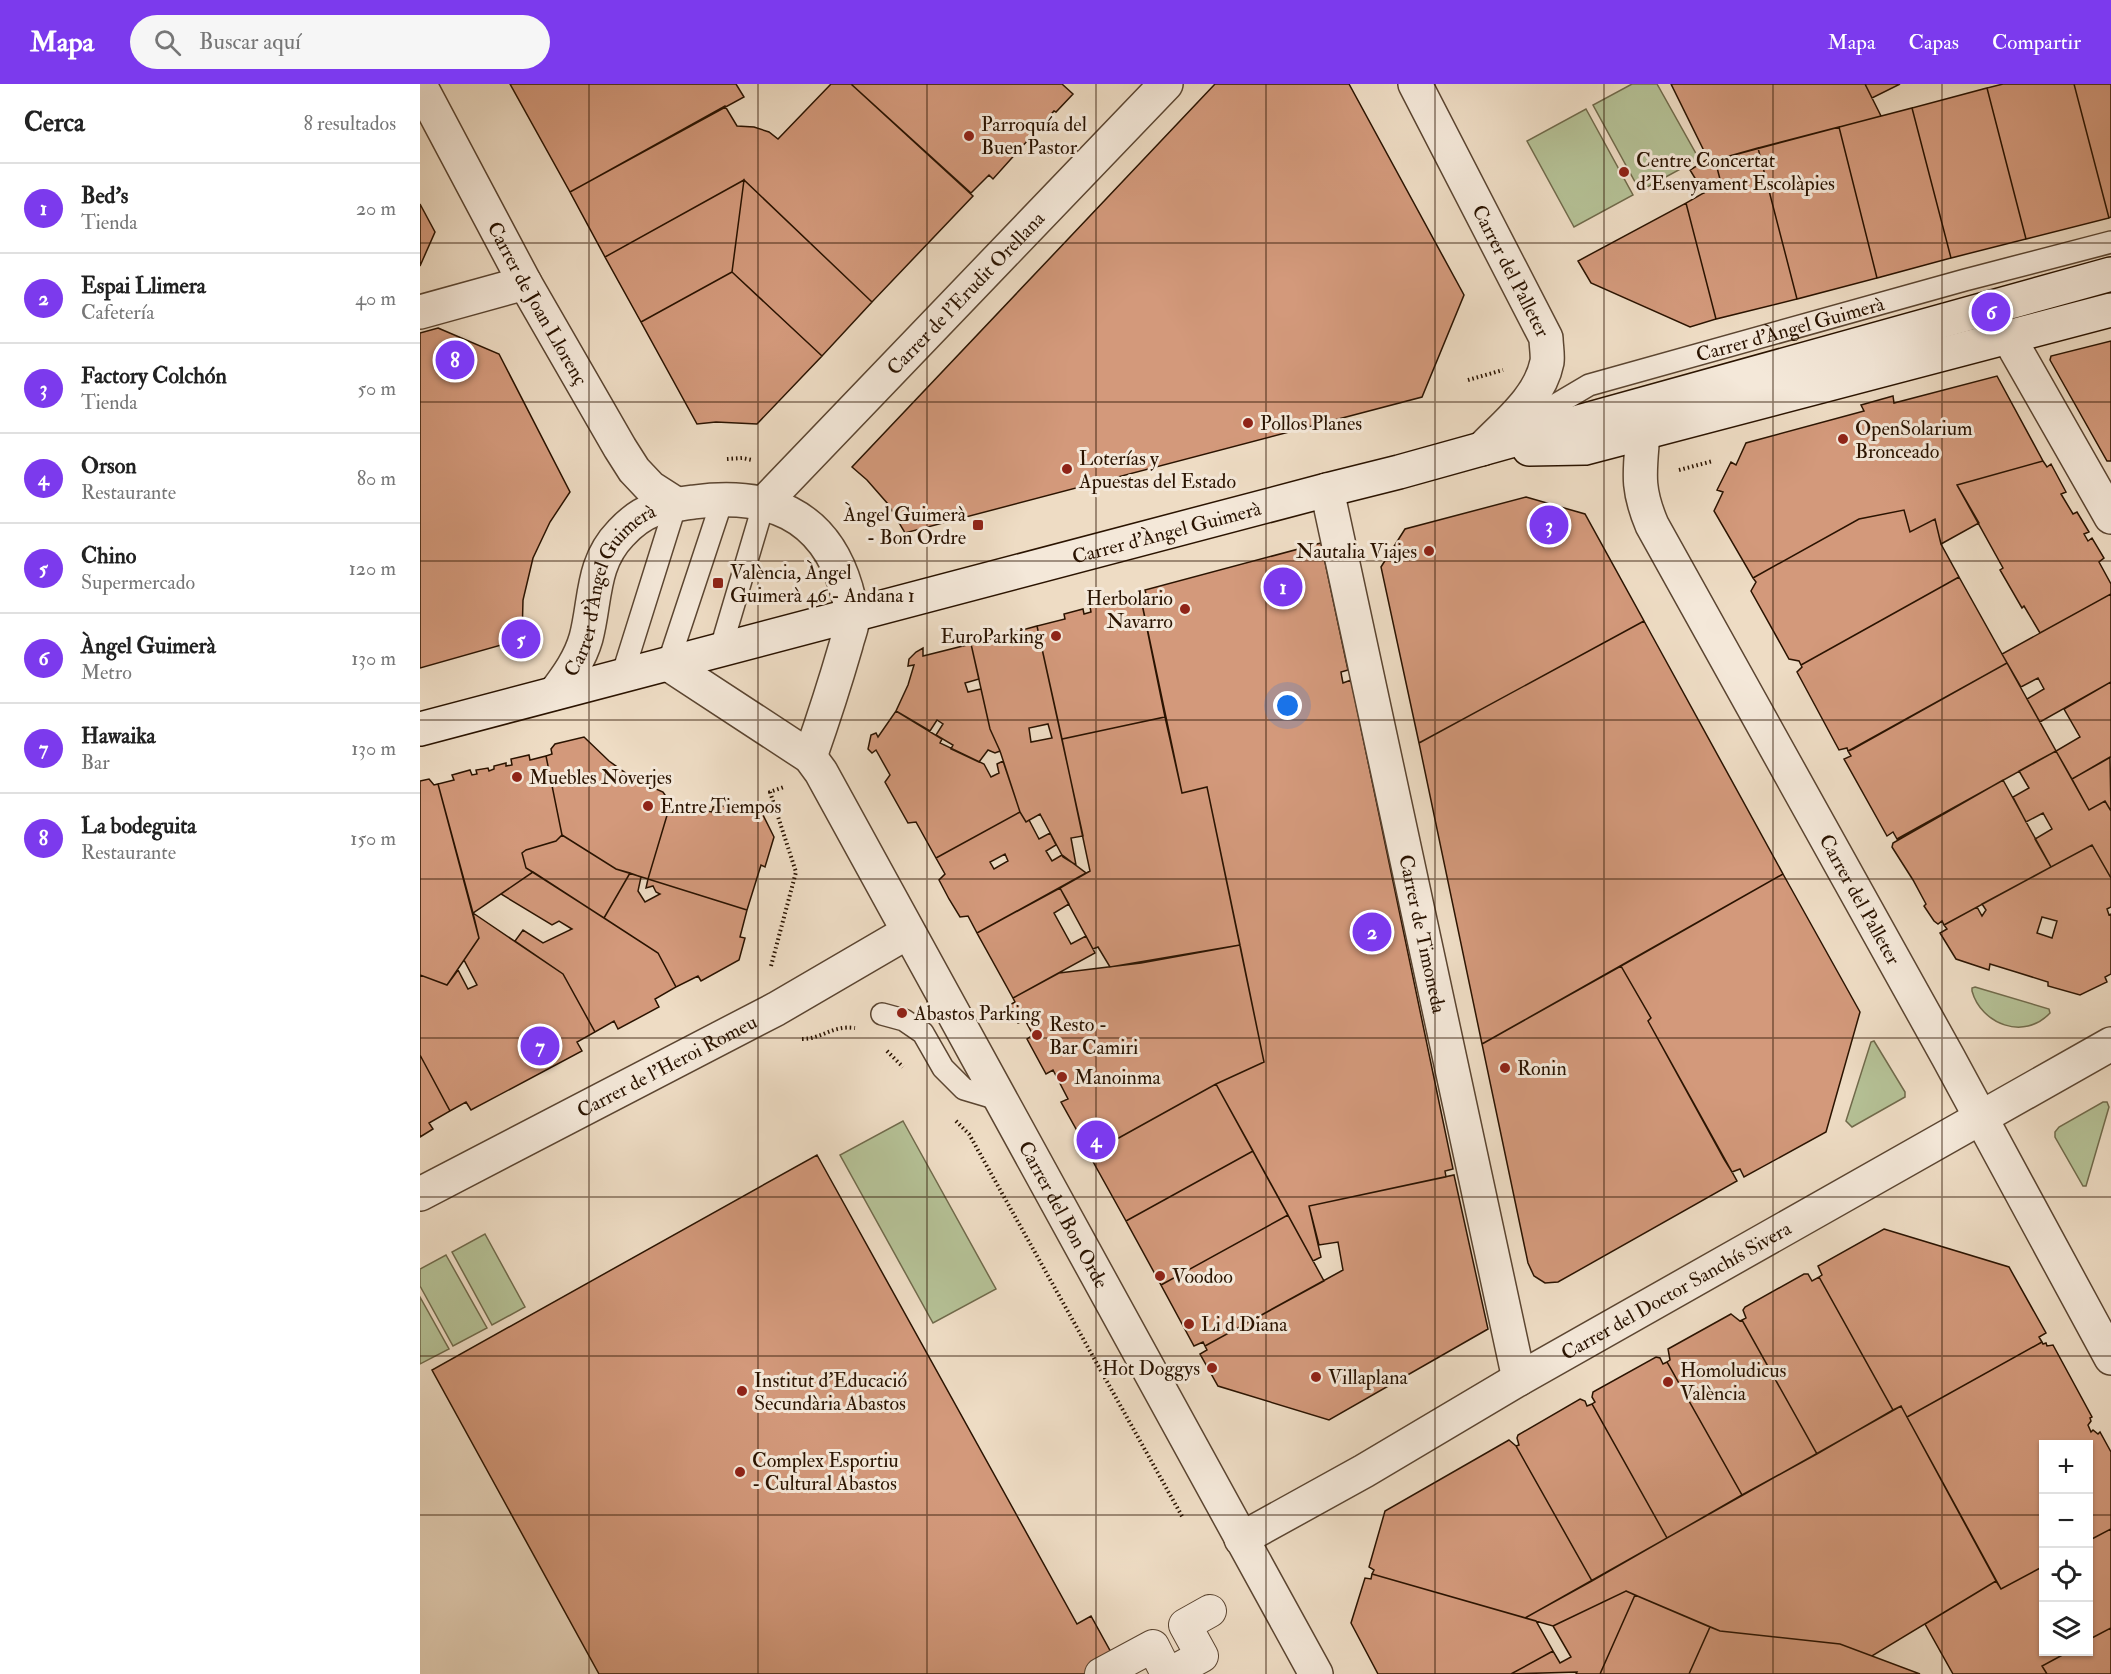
<!DOCTYPE html>
<html lang="es">
<head>
<meta charset="utf-8">
<style>
	:root { --surface:#fff; --page:#f6f6f6; --text:#222; --muted:#767676; --line:#e0e0e0; --accent:#7c3aed }
	body { margin:0; font-family:"IM FELL Double Pica",serif; background:var(--page); color:var(--text) }
	.controls { position:absolute; right:18px; bottom:18px; display:grid; overflow:hidden; border-radius:0px; box-shadow:0 2px 4px #0004 }
	.controls button { width:54px; height:54px; display:grid; place-items:center; padding:0; border:0; border-bottom:2px solid var(--line); background:var(--surface); color:var(--text); font:30px sans-serif }
	.you { position:absolute; left:868px; top:622px; width:21px; height:21px; margin:-15px; border:4px solid #fff; border-radius:50%; background:#1a73e8; box-shadow:0 0 0 9px #1a73e833 }
	.badge { display:grid; place-items:center; width:39px; height:39px; border-radius:50%; background:var(--accent); color:#fff; font-size:20px; font-weight:700 }
	.pin { position:absolute; translate:-50% -50%; border:3px solid #fff; box-shadow:0 2px 6px #0006 }
	.list { margin:0; padding:0; list-style:none }
	h2 { display:flex; justify-content:space-between; align-items:center; height:78px; margin:0; padding:0 24px; font-size:26px }
	h2 small { font-size:20px; font-weight:400; color:var(--muted) }
	.list li { display:grid; grid-template-columns:39px 1fr auto; gap:18px; align-items:center; box-sizing:border-box; height:90px; padding:0 24px; border-top:2px solid var(--line) }
	.list b { display:block; font-size:22px; white-space:nowrap }
	.list p { margin:0; font-size:20px; white-space:nowrap; color:var(--muted) }
	.list em { font-size:20px; font-style:normal; color:var(--muted) }
	.icon { flex:none; width:33px; height:33px; fill:none; stroke:currentColor; stroke-width:2; stroke-linecap:round; stroke-linejoin:round }
	.map { position:relative; flex:none; width:1691px; height:1590px; overflow:hidden }
	header { display:flex; align-items:center; gap:36px; box-sizing:border-box; height:84px; padding:0 30px; background:var(--accent); color:#fff }
	header strong { font-size:28px }
	nav { display:flex; gap:33px; margin-inline-start:auto; font-size:21px }
	.search { width:420px; height:54px; background:var(--page); display:flex; align-items:center; gap:15px; box-sizing:border-box; padding:0 21px; border-radius:33px; color:var(--muted); font-size:22px }
	main { display:flex }
	aside { flex:1; background:var(--surface) }
	.map>svg:first-child { display:block }
</style>
</head>
<body>
<header>
<strong>Mapa</strong>
<div class="search"><svg class="icon" aria-label="search" viewBox="0 0 24 24"><circle cx="10" cy="10" r="6"/><path d="M15 15l6 6"/></svg>Buscar aquí</div>
<nav><a>Mapa</a><a>Capas</a><a>Compartir</a></nav>
</header>
<main>
<aside>
<h2>Cerca<small>8 resultados</small></h2>
<ul class="list">
<li><span class="badge">1</span><div><b>Bed's</b><p>Tienda</p></div><em>20 m</em></li>
<li><span class="badge">2</span><div><b>Espai Llimera</b><p>Cafetería</p></div><em>40 m</em></li>
<li><span class="badge">3</span><div><b>Factory Colchón</b><p>Tienda</p></div><em>50 m</em></li>
<li><span class="badge">4</span><div><b>Orson</b><p>Restaurante</p></div><em>80 m</em></li>
<li><span class="badge">5</span><div><b>Chino</b><p>Supermercado</p></div><em>120 m</em></li>
<li><span class="badge">6</span><div><b>Àngel Guimerà</b><p>Metro</p></div><em>130 m</em></li>
<li><span class="badge">7</span><div><b>Hawaika</b><p>Bar</p></div><em>130 m</em></li>
<li><span class="badge">8</span><div><b>La bodeguita</b><p>Restaurante</p></div><em>150 m</em></li>
</ul>
</aside>
<div class="map">
<svg width="1691" height="1590" viewBox="0 0 1691 1590">
	<rect width="100%" height="100%" fill="#eedcc4"/>
	<filter id="stains"><feTurbulence type="fractalNoise" baseFrequency=".00333" numOctaves="4"/><feColorMatrix values="0 0 0 0 .2 0 0 0 0 .09 0 0 0 0 .02 0 0 0 .5 -.17"/></filter>
	<radialGradient id="worn" r=".72"><stop offset=".6" stop-color="#630" stop-opacity="0"/><stop offset="1" stop-color="#630" stop-opacity=".3"/></radialGradient>
	<path fill="#b5c196" stroke="#706a4b" stroke-width="1.5" d="M1212,0H1237L1279,75L1220,107L1173,21Z
		M1166,25L1213,111L1154,143L1107,57Z
		M1555,903L1629,925L1630,929C1604,957 1561,940 1552,907V904Z
		M1454,957L1485,1008V1013L1432,1043L1426,1037L1451,958Z
		M1683,1018H1687L1689,1023L1666,1102H1663L1635,1053V1048L1639,1043Z
		M483,1037L576,1205L513,1239L420,1071Z
		M65,1150L105,1223L72,1241L32,1168Z
		M26,1171L67,1244L33,1262L0,1202V1185Z
		M0,1213L29,1265L0,1280Z"/>
	<path fill="#d3997b" stroke="#2a1300" stroke-width="1.5" fill-rule="evenodd" d="M90,0H316L324,13L150,108Z
		M411,0H431L553,112L452,218L324,96L185,173L150,108L305,22L317,42L334,43L349,48L358,55Z
		M431,0H642L653,10L636,28L634,27L573,95L569,91L551,109Z
		M795,0H929L1044,211L1002,313L485,449L468,420L447,396L432,383Z
		M1251,0H1445L1461,32L1295,76L1301,99L1284,109L1270,86L1288,75Z
		M1445,0H1480L1452,14Z
		M1583,0H1654L1689,134L1606,155L1567,4Z
		M1654,0H1691V133L1689,134Z
		M1567,4L1606,155L1531,174L1492,24Z
		M1492,24L1531,174L1457,194L1419,43Z
		M1419,43L1457,194L1377,215L1338,64Z
		M1338,64L1377,215L1296,235L1266,119L1301,99L1295,76Z
		M324,96L312,188L221,238L185,173Z
		M324,96L452,218L402,272L312,188Z
		M1266,119L1296,235L1270,243L1171,199L1158,177Z
		M0,120L15,148L0,182Z
		M312,188L402,272L337,340L296,338L277,340L221,238Z
		M18,244L79,270L150,408L130,438L113,474L103,516L102,555L0,584V249Z
		M1691,257V377H1687L1630,276L1631,272Z
		M1577,292L1623,377L1537,401L1559,439L1521,460L1515,435L1490,448L1484,426L1439,435L1333,494L1294,427L1303,408L1297,406L1311,378L1316,381L1326,359L1444,327L1441,321L1473,312L1474,319Z
		M1623,377L1627,383L1631,380L1646,408L1641,410L1653,430L1657,428L1669,448L1664,450L1668,457L1672,454L1684,474L1679,478L1691,500V510L1620,549L1604,522L1602,524L1580,486L1583,484L1537,401Z
		M1106,413L1165,430L1224,537L999,659L961,483L985,445Z
		M1484,426L1490,448L1515,435L1521,460L1539,493L1381,581L1379,577L1369,575L1331,507L1336,498L1333,494L1439,435Z
		M901,459L928,586L921,588L922,594L923,599L931,596L1033,1085L1025,1087L1026,1093L889,1122L901,1173L893,1177L796,1000L844,978L787,703L762,709L721,515L727,513L725,506Z
		M1539,493L1587,579L1433,665L1428,667L1427,664L1419,666L1377,588L1382,583L1381,581Z
		M1691,510V598L1620,638L1607,615L1624,605L1618,594L1601,603L1582,570Z
		M721,515L745,633L642,655L617,542L645,535L644,530L663,525L664,530L671,528L670,523L689,518L690,523Z
		M1224,537L1363,790L1062,960L999,659Z
		M617,542L663,752L651,754L656,781L643,773L620,730L606,738L600,728L580,667L570,645L551,560ZM628,640L632,654L611,658L609,644Z
		M551,560L559,595L545,599L548,608L561,605L570,645L580,667L575,669L568,666L559,678L531,665L533,661L516,651L523,640L517,636L510,647L476,627L488,601L494,581L488,582L489,575L496,568L503,564V572Z
		M1587,579L1636,667L1477,755L1473,748L1467,752L1424,675L1431,672L1428,667Z
		M1691,598V673L1652,695L1636,667L1660,653L1644,625Z
		M476,627L522,655L520,659L564,680L571,693L579,689L577,680L583,677L600,728L516,774L496,738L488,739L465,698L470,691L456,666L452,669L448,665L451,651L456,649L458,653Z
		M745,633L762,709L787,703L820,861L690,883L678,863L673,865L640,804L670,787L642,655Z
		M164,653L189,677L214,695L243,708L245,711L244,715L251,718L228,795L196,785L142,751L126,672L132,670L131,665L135,660Z
		M1636,667L1669,726L1685,717L1691,727V794L1672,761L1631,783L1615,755L1632,745L1623,729L1606,738L1593,713L1609,704L1599,687Z
		M109,671L110,676L126,672L142,751L136,757L106,766L102,769L106,784L113,788L53,829L18,700L34,696L32,691L50,686L52,691L57,690L56,686L68,684L69,687L74,685V682L86,679V682L92,681L91,675Z
		M1690,673L1691,727L1685,717L1669,726L1652,695Z
		M9,695L14,701L18,700L59,854L27,901L0,891V697Z
		M1583,696L1631,783L1524,841L1522,837L1518,840L1514,837L1504,822L1506,820L1493,796L1472,763L1473,759Z
		M251,718L267,724L292,728L293,723L337,719L354,753L345,783L341,781L327,826L228,795Z
		M600,728L606,738L609,736L619,755L630,749L636,761L626,767L632,777L642,771L666,789L557,849L548,832L540,833L529,815L519,796L525,790L516,774ZM585,770L588,777L574,785L570,778Z
		M142,751L196,785L210,789L184,834L106,784L102,769L106,766L136,757Z
		M1672,761L1691,794V823L1687,825L1689,831L1691,830V890L1685,893L1687,898L1660,911L1628,902V898L1596,888L1570,880L1569,886L1536,875L1520,849L1527,845L1524,841L1557,823L1562,832L1566,826L1562,820ZM1622,833L1637,837L1632,854L1617,849Z
		M113,788L238,869L256,903L235,915L239,923L198,945L194,937L175,948L143,890L95,857L103,846L123,859L152,845L139,837L132,841L81,810Z
		M210,789L221,793L218,807L225,818L240,810L236,808L233,802L226,804L228,795L327,826L320,853L325,854L319,876L281,897L278,892L256,903L238,869L184,834Z
		M1363,790L1440,928L1406,1048L1324,1093L1320,1085L1312,1088L1304,1075L1228,937L1231,934L1201,882Z
		M640,804L649,820L634,829L651,860L666,852L675,869L593,914L557,849Z
		M53,829L143,890L175,948L157,958L162,967L51,1026L46,1018L30,1027L0,971V891L27,901L38,886L48,905L57,901L44,876L59,854Z
		M820,861L844,978L796,1000L677,1066L667,1048L660,1052L641,1018L648,1015L633,986L626,990L607,955L613,951L605,936L598,939L588,922L595,918L593,914L639,889L721,879Z
		M1201,882L1231,934L1228,937L1317,1097L1138,1198L1125,1199L1114,1192L1108,1179L1062,960Z
		M0,971L30,1027L9,1039L13,1045L0,1053Z
		M796,1000L833,1067L706,1137L671,1074L678,1069L677,1066Z
		M833,1067L868,1131L741,1201L706,1137Z
		M397,1071L657,1540L671,1532L703,1590H179L12,1286Z
		M1034,1091L1068,1245L909,1336L798,1302L780,1270L787,1266L785,1262L923,1186L918,1158L899,1161L889,1122Z
		M868,1131L904,1197L785,1262L783,1258L774,1262L741,1201Z
		M1464,1145L1589,1183L1626,1249L1619,1253L1622,1258L1487,1333L1481,1322L1473,1326L1399,1193L1402,1191L1398,1182Z
		M1384,1190H1388L1392,1197L1399,1193L1473,1326L1397,1370L1322,1236L1326,1234L1323,1226L1325,1223Z
		M1311,1230L1320,1237L1322,1236L1397,1370L1322,1411L1247,1278L1250,1276L1248,1265Z
		M1622,1258L1623,1260L1626,1259L1627,1262L1633,1261L1672,1333L1670,1334L1671,1337L1668,1341L1671,1348L1673,1346L1678,1350L1680,1348L1691,1368V1445L1668,1457V1360H1624V1482L1581,1505L1487,1333Z
		M1236,1273L1240,1274L1243,1280L1247,1278L1322,1411L1247,1454L1172,1320L1175,1318L1172,1313L1173,1308Z
		M1160,1315L1165,1317L1167,1322L1172,1320L1247,1454L1172,1497L1096,1362L1099,1361L1097,1354L1098,1351Z
		M1481,1322L1576,1497L1452,1572L1420,1560L1300,1547L1206,1507L1133,1542L1105,1534Z
		M1089,1356L1096,1362L1172,1497L1105,1534L952,1490L954,1486L949,1483L965,1427Z
		M1691,1445V1544L1668,1556V1457Z
		M1624,1482V1568H1648L1622,1582L1627,1590H1533L1505,1540L1576,1497L1581,1505Z
		M952,1490L1116,1537L1133,1567L1091,1590H958L931,1539L945,1494L951,1495Z
		M1206,1507L1215,1511L1180,1590H1156L1157,1588L1091,1590L1133,1567L1140,1579L1151,1573L1133,1542Z
		M1215,1511L1290,1543L1269,1590H1180Z
		M1290,1543L1300,1547L1420,1560L1500,1590H1269Z
		M1691,1544V1590H1627L1622,1582L1648,1568H1668V1556Z"/>
	<g fill="none" stroke-linecap="round" stroke-linejoin="round">
		<defs>
			<g id="service">
				<path id="s1" d="M1093,346L1169,301L1545,196L1691,158"/>
				<path d="M300,567L344,419"/>
				<path d="M248,580L303,414"/>
				<path d="M202,592L256,420"/>
				<path d="M462,930L484,936L503,949L523,984L544,1005L581,1016"/>
			</g>
			<path id="pedestrian" d="M681,1590L733,1562L747,1590
				M749,1590L782,1572L765,1541L790,1527"/>
			<g id="minor">
				<path id="s2" d="M995,0L1126,254C1126,261 1128,271 1127,278C1120,314 1086,340 1062,365"/>
				<path id="s3" d="M0,1L105,199L200,364L214,386L231,404L256,420"/>
				<path d="M0,228L105,199"/>
				<path d="M1589,254L1691,433"/>
				<path id="s4" d="M1223,349C1220,388 1216,403 1232,441L1528,973L1691,1274"/>
				<path id="s5" d="M907,406L1099,1295"/>
				<path id="s6" d="M344,419L746,0"/>
				<path id="s7" d="M248,580L390,673L401,688L896,1590"/>
				<path id="s8" d="M135,609C148,592 160,575 166,554C176,516 171,480 201,449C224,424 242,422 274,418C347,408 404,429 426,504C428,513 432,522 433,530C434,539 428,552 426,561C415,599 403,636 390,673"/>
				<path id="s9" d="M0,1110L356,925L488,848"/>
				<path id="s10" d="M821,1455L944,1387L1099,1295L1691,960"/>
			</g>
			<g id="secondary">
				<path d="M1109,365L1165,364L1691,226"/>
				<path id="s11" d="M0,645L907,406L979,388L1691,190"/>
			</g>
		</defs>
		<use href="#service" stroke="#5b4531" stroke-width="24"/>
		<use href="#pedestrian" stroke="#5b4531" stroke-width="34"/>
		<use href="#minor" stroke="#5b4531" stroke-width="36"/>
		<use href="#secondary" stroke="#2a1300" stroke-width="36"/>
		<path stroke="#2a1300" stroke-width="4" stroke-dasharray="1.5 3" stroke-linecap="butt" d="M1048,296L1083,286
			M307,375L322,374L332,376
			M1259,386L1293,377
			M351,882L376,788L350,708L364,703
			M382,955C402,955 412,941 435,944
			M467,967L483,983
			M536,1037L549,1050L763,1434"/>
		<use href="#service" stroke="#f4e8d9" stroke-width="21"/>
		<use href="#pedestrian" stroke="#f4e8d9" stroke-width="32"/>
		<use href="#minor" stroke="#f4e8d9" stroke-width="33"/>
		<use href="#secondary" stroke="#f4e8d9" stroke-width="33"/>
	</g>
	<path fill="none" stroke="#2a1300" stroke-width="1.5" stroke-opacity="0.55" d="M169,0V1590M338,0V1590M507,0V1590M676,0V1590M846,0V1590M1015,0V1590M1184,0V1590M1353,0V1590M1522,0V1590M0,159H1691M0,318H1691M0,477H1691M0,636H1691M0,795H1691M0,954H1691M0,1113H1691M0,1272H1691M0,1431H1624M1668,1431H1691"/>
	<g fill="#8f2418" stroke="#f4e8d9" stroke-width="2">
		<circle cx="549" cy="52" r="6"/>
		<circle cx="1204" cy="88" r="6"/>
		<circle cx="828" cy="339" r="6"/>
		<circle cx="1423" cy="355" r="6"/>
		<circle cx="647" cy="385" r="6"/>
		<rect x="552" y="435" width="12" height="12" rx="3"/>
		<circle cx="1009" cy="467" r="6"/>
		<rect x="292" y="493" width="12" height="12" rx="3"/>
		<circle cx="765" cy="525" r="6"/>
		<circle cx="636" cy="552" r="6"/>
		<circle cx="97" cy="693" r="6"/>
		<circle cx="228" cy="722" r="6"/>
		<circle cx="482" cy="929" r="6"/>
		<circle cx="617" cy="951" r="6"/>
		<circle cx="1085" cy="984" r="6"/>
		<circle cx="642" cy="993" r="6"/>
		<circle cx="740" cy="1192" r="6"/>
		<circle cx="769" cy="1240" r="6"/>
		<circle cx="792" cy="1284" r="6"/>
		<circle cx="896" cy="1293" r="6"/>
		<circle cx="1248" cy="1298" r="6"/>
		<circle cx="322" cy="1307" r="6"/>
		<circle cx="320" cy="1388" r="6"/>
	</g>
	<g text-anchor="middle" dominant-baseline="central" stroke-width="6" stroke-linejoin="round" paint-order="stroke">
		<g font-size="20" fill="#2a1300" stroke="#f4e8d9" text-anchor="start">
			<text x="561" y="40">Parroquía del<tspan x="561" dy="23">Buen Pastor</tspan></text>
			<text x="1216" y="76">Centre Concertat<tspan x="1216" dy="23">d'Esenyament Escolàpies</tspan></text>
			<text x="840" y="339">Pollos Planes</text>
			<text x="1435" y="344">OpenSolarium<tspan x="1435" dy="23">Bronceado</tspan></text>
			<text x="659" y="374">Loterías y<tspan x="659" dy="23">Apuestas del Estado</tspan></text>
			<text x="546" y="430" text-anchor="end">Àngel Guimerà<tspan x="546" dy="23">- Bon Ordre</tspan></text>
			<text x="997" y="467" text-anchor="end">Nautalia Viajes</text>
			<text x="310" y="488">València, Àngel<tspan x="310" dy="23">Guimerà 46 - Andana 1</tspan></text>
			<text x="753" y="514" text-anchor="end">Herbolario<tspan x="753" dy="23">Navarro</tspan></text>
			<text x="624" y="552" text-anchor="end">EuroParking</text>
			<text x="109" y="693">Muebles Noverjes</text>
			<text x="240" y="722">Entre Tiempos</text>
			<text x="494" y="929">Abastos Parking</text>
			<text x="629" y="940">Resto -<tspan x="629" dy="23">Bar Camiri</tspan></text>
			<text x="1097" y="984">Ronin</text>
			<text x="654" y="993">Manoinma</text>
			<text x="752" y="1192">Voodoo</text>
			<text x="781" y="1240">Li d Diana</text>
			<text x="780" y="1284" text-anchor="end">Hot Doggys</text>
			<text x="1260" y="1286">Homoludicus<tspan x="1260" dy="23">València</tspan></text>
			<text x="908" y="1293">Villaplana</text>
			<text x="334" y="1296">Institut d'Educació<tspan x="334" dy="23">Secundària Abastos</tspan></text>
			<text x="332" y="1376">Complex Esportiu<tspan x="332" dy="23">- Cultural Abastos</tspan></text>
		</g>
		<g font-size="20" fill="#2a1300" stroke="#f4e8d9">
			<text stroke="none"><textPath href="#s2" startOffset="210">Carrer del Palleter</textPath></text>
			<text stroke="none"><textPath href="#s6" startOffset="291">Carrer de l’Erudit Orellana</textPath></text>
			<text stroke="none"><textPath href="#s3" startOffset="248">Carrer de Joan Llorenç</textPath></text>
			<text stroke="none"><textPath href="#s1" startOffset="297">Carrer d'Àngel Guimerà</textPath></text>
			<text stroke="none"><textPath href="#s11" startOffset="772">Carrer d'Àngel Guimerà</textPath></text>
			<text stroke="none"><textPath href="#s8" startOffset="120">Carrer d'Àngel Guimerà</textPath></text>
			<text stroke="none"><textPath href="#s4" startOffset="522">Carrer del Palleter</textPath></text>
			<text stroke="none"><textPath href="#s5" startOffset="454">Carrer de Timoneda</textPath></text>
			<text stroke="none"><textPath href="#s9" startOffset="278">Carrer de l'Heroi Romeu</textPath></text>
			<text stroke="none"><textPath href="#s7" startOffset="693">Carrer del Bon Orde</textPath></text>
			<text stroke="none"><textPath href="#s10" startOffset="501">Carrer del Doctor Sanchís Sivera</textPath></text>
		</g>
	</g>
	<rect width="100%" height="100%" filter="url(#stains)"/>
	<rect width="100%" height="100%" fill="url(#worn)"/>
</svg>
<div class="controls">
<button>+</button>
<button>−</button>
<button><svg class="icon" aria-label="locate" viewBox="0 0 24 24"><circle cx="12" cy="12" r="6"/><path d="M12 2v4M12 18v4M2 12h4M18 12h4"/></svg></button>
<button><svg class="icon" aria-label="layers" viewBox="0 0 24 24"><path d="M12 4l9 5-9 5-9-5zM3 14l9 5 9-5"/></svg></button>
</div>
<div class="you"></div>
<div class="pin badge" style="left:863px;top:503px">1</div>
<div class="pin badge" style="left:952px;top:848px">2</div>
<div class="pin badge" style="left:1129px;top:441px">3</div>
<div class="pin badge" style="left:676px;top:1056px">4</div>
<div class="pin badge" style="left:101px;top:555px">5</div>
<div class="pin badge" style="left:1571px;top:228px">6</div>
<div class="pin badge" style="left:120px;top:962px">7</div>
<div class="pin badge" style="left:35px;top:276px">8</div>
</div>
</main>
</body>
</html>
